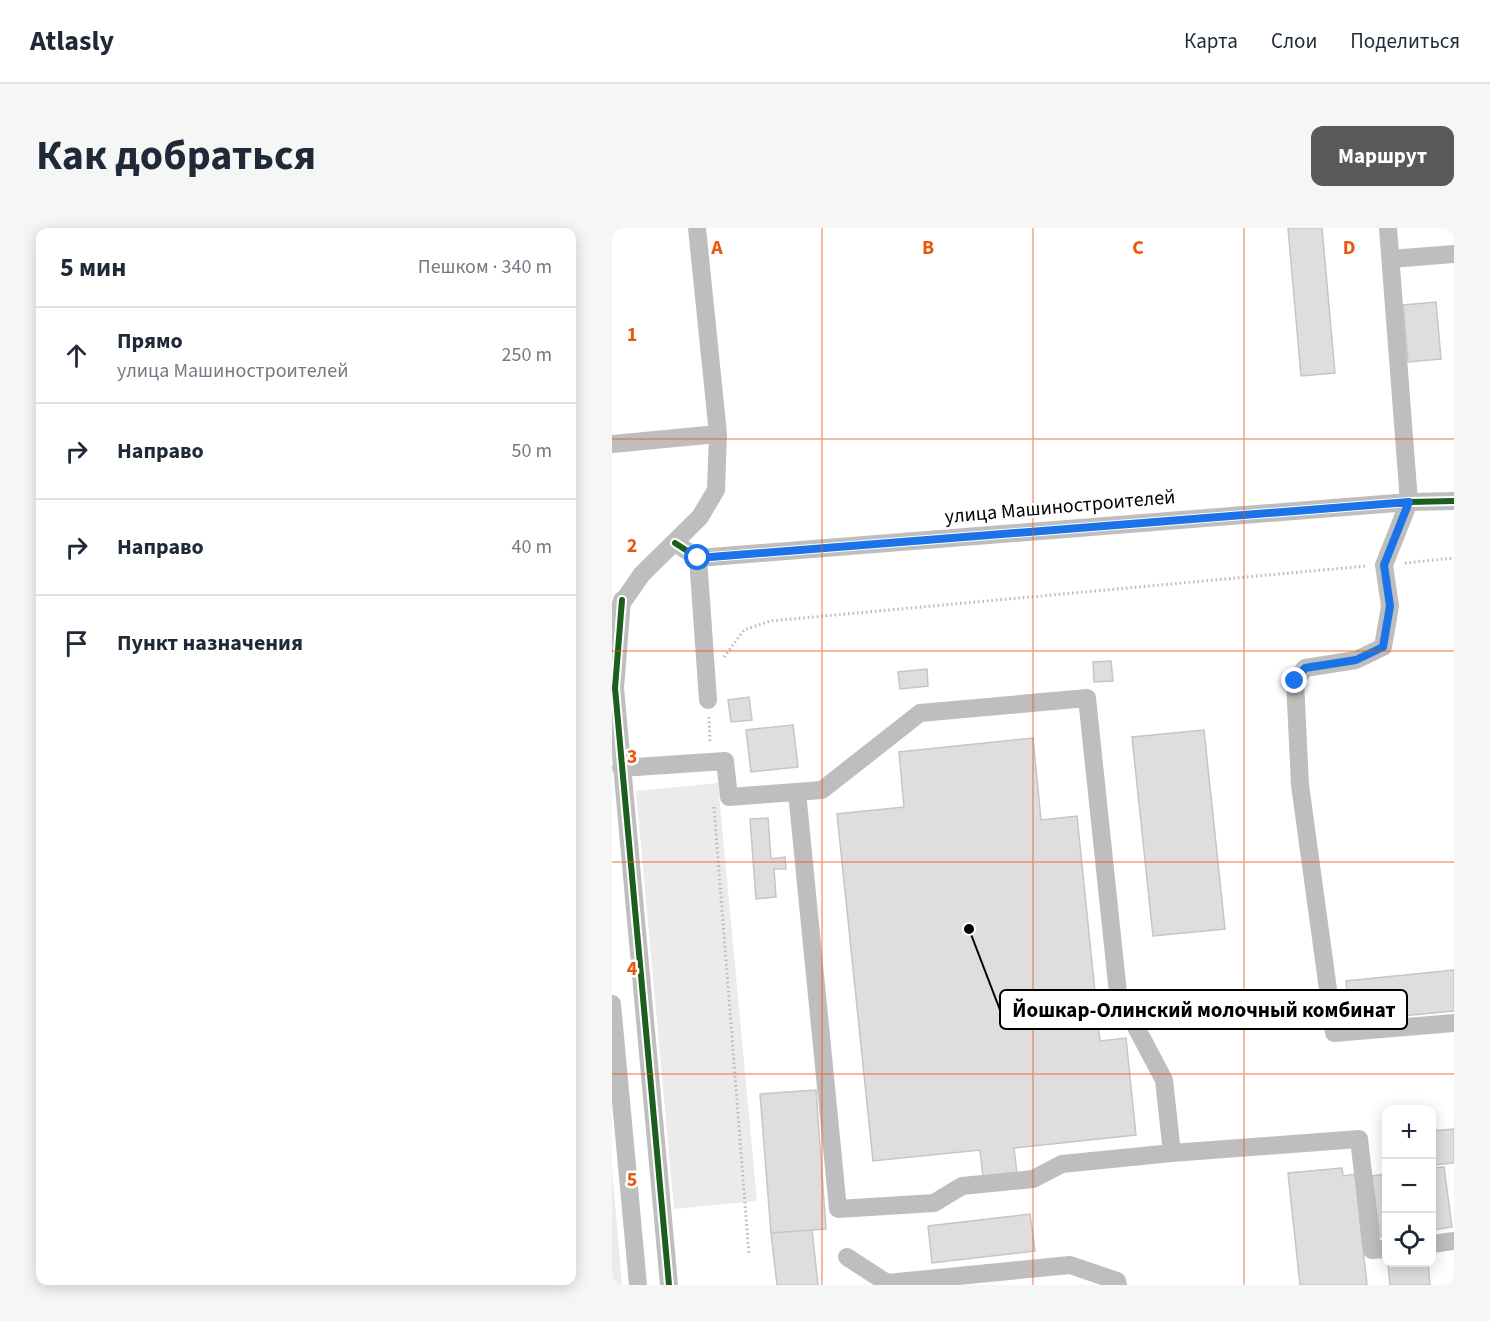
<!DOCTYPE html>
<html lang="ru">
<head>
<meta charset="utf-8">
<style>
	:root { --surface:#fff; --page:#f6f6f7; --text:#1f2937; --muted:#747a83; --line:#e0e1e3; --accent:#595959 }
	body { margin:0; font-family:"Source Sans 3",sans-serif; background:var(--page); color:var(--text) }
	.controls { position:absolute; right:18px; bottom:18px; display:grid; overflow:hidden; border-radius:12px; box-shadow:0 3px 15px #0003 }
	.controls button { width:54px; height:54px; display:grid; place-items:center; padding:0; border:0; border-bottom:2px solid var(--line); background:var(--surface); color:var(--text); font:30px sans-serif }
	.stop { position:absolute; width:18px; height:18px; margin:-14px; border:4px solid #1a73e8; border-radius:50%; background:#fff }
	.stop.end { background:#1a73e8; border-color:#fff; box-shadow:0 2px 6px #0008 }
	.list { margin:0; padding:0; list-style:none }
	h2 { display:flex; justify-content:space-between; align-items:center; height:78px; margin:0; padding:0 24px; font-size:26px }
	h2 small { font-size:20px; font-weight:400; color:var(--muted) }
	.list li { display:grid; grid-template-columns:39px 1fr auto; gap:18px; align-items:center; box-sizing:border-box; height:96px; padding:0 24px; border-top:2px solid var(--line) }
	.list b { display:block; font-size:22px; white-space:nowrap }
	.list p { margin:0; font-size:20px; white-space:nowrap; color:var(--muted) }
	.list em { font-size:20px; font-style:normal; color:var(--muted) }
	.icon { flex:none; width:33px; height:33px; fill:none; stroke:currentColor; stroke-width:2; stroke-linecap:round; stroke-linejoin:round }
	.map { position:relative; flex:none; width:842px; height:1057px; overflow:hidden; border-radius:12px }
	header { display:flex; align-items:center; gap:36px; box-sizing:border-box; height:84px; padding:0 30px; background:var(--surface); border-bottom:2px solid var(--line) }
	header strong { font-size:28px }
	nav { display:flex; gap:33px; margin-inline-start:auto; font-size:21px }
	.intro { display:flex; align-items:center; justify-content:space-between; box-sizing:border-box; height:144px; padding:0 36px }
	h1 { margin:0; font-size:42px }
	.button { padding:15px 27px; border-radius:12px; background:var(--accent); color:#fff; font-size:21px; font-weight:700 }
	main { display:flex; gap:36px; padding:0 36px }
	aside { flex:1; background:var(--surface); border-radius:12px; box-shadow:0 3px 15px #0003 }
	.map>svg:first-child { display:block }
</style>
</head>
<body>
<header>
<strong>Atlasly</strong>
<nav><a>Карта</a><a>Слои</a><a>Поделиться</a></nav>
</header>
<div class="intro"><h1>Как добраться</h1><a class="button">Маршрут</a></div>
<main>
<aside>
<h2>5 мин<small>Пешком · 340 m</small></h2>
<ul class="list">
<li><svg class="icon" aria-label="ahead" viewBox="0 0 24 24"><path d="M12 20V5M6 11l6-6 6 6"/></svg><div><b>Прямо</b><p>улица Машиностроителей</p></div><em>250 m</em></li>
<li><svg class="icon" aria-label="right" viewBox="0 0 24 24"><path d="M7 20v-9h11M14 6l5 5-5 5"/></svg><div><b>Направо</b></div><em>50 m</em></li>
<li><svg class="icon" aria-label="right" viewBox="0 0 24 24"><path d="M7 20v-9h11M14 6l5 5-5 5"/></svg><div><b>Направо</b></div><em>40 m</em></li>
<li><svg class="icon" aria-label="arrive" viewBox="0 0 24 24"><path d="M6 21V4h12l-3 4 3 4H6"/></svg><div><b>Пункт назначения</b></div></li>
</ul>
</aside>
<div class="map">
<svg width="842" height="1057" viewBox="0 0 842 1057">
	<rect width="100%" height="100%" fill="#fff"/>
	<path fill="#ebebeb" d="M106,555L145,973L62,981L24,563Z
		M0,939L10,1057H0Z"/>
	<path fill="#dedede" stroke="#c6c6c6" stroke-width="1.5" d="M676,0H710L723,145L689,148Z
		M824,74L829,131L796,134L791,77Z
		M499,433L501,453L482,454L481,434Z
		M315,441L316,458L288,461L286,444Z
		M137,469L140,492L119,494L116,472Z
		M181,497L186,539L139,544L134,502Z
		M592,502L613,701L541,708L520,509Z
		M421,510L429,592L465,588L488,813L514,810L524,907L402,920L405,945L371,949L368,922L261,933L225,586L292,579L287,524Z
		M156,590L159,631L173,629L174,641H162L164,669L144,671L138,591Z
		M842,742V783L738,793L734,753Z
		M204,862L214,1001L159,1005L148,866Z
		M842,901V935L820,937V903Z
		M832,939L840,999L820,1002V940Z
		M730,940L731,948L743,946L755,1057H688L676,945Z
		M774,946V1008L768,1009L760,948Z
		M418,986L423,1023L320,1035L316,998Z
		M200,1002L206,1057H165L159,1005Z
		M790,1034H816L818,1057H778L776,1036Z"/>
	<g fill="none" stroke-linecap="round" stroke-linejoin="round">
		<path stroke="#b9b9b9" stroke-width="3" stroke-dasharray="1.5 3" stroke-linecap="butt" d="M793,335L842,330
			M112,429L132,402L158,393L754,338
			M97,489L98,516
			M102,579L137,1027"/>
		<path stroke="#bebebe" stroke-width="18" d="M776,0L797,274L772,337L778,378L771,419L744,432L693,440L683,453L688,557L722,805L842,795
			M779,31L842,26
			M0,216L106,206
			M63,315L86,330L797,274L842,273
			M86,330L96,472
			M10,372L3,460L57,1057
			M5,382L30,346L88,289L104,262L106,206L85,0
			M9,540L113,533L117,569L210,562L308,485L475,470L506,765L552,852L560,925L747,911L760,1022L774,1021
			M185,564L226,981L322,975L350,958L421,951L450,936L560,925
			M0,776L26,1057
			M820,1016L842,1013
			M235,1029L275,1055L458,1037L505,1053L506,1057"/>
		<defs>
			<path id="cycleway" d="M63,315L86,330L797,274L842,273
				M10,372L3,460L57,1057"/>
		</defs>
		<use href="#cycleway" stroke="#fff" stroke-width="10"/>
		<use href="#cycleway" stroke="#1b5e20" stroke-width="6"/>
	</g>
	<g fill="none" stroke-linecap="round" stroke-linejoin="round">
		<path stroke="#1a73e8" stroke-width="8" d="M86,330L797,274L772,337L778,378L771,419L744,432L693,440L683,453"/>
	</g>
	<path fill="none" stroke="#e8590c" stroke-width="1.5" stroke-opacity="0.55" d="M210,0V1057M421,0V1057M632,0V1057M0,211H842M0,423H842M0,634H842M0,846H842"/>
	<g text-anchor="middle" dominant-baseline="central" stroke-width="5" stroke-linejoin="round" paint-order="stroke">
		<g font-size="20" fill="#000" stroke="#fff">
			<text transform="translate(448 279) rotate(-5)">улица Машиностроителей</text>
		</g>
	</g>
	<g font-size="20" text-anchor="middle" font-weight="bold" fill="#e8590c" stroke="#fff" stroke-width="5" stroke-linejoin="round" paint-order="stroke">
		<text x="105" y="26">A</text>
		<text x="316" y="26">B</text>
		<text x="526" y="26">C</text>
		<text x="737" y="26">D</text>
		<text x="20" y="113">1</text>
		<text x="20" y="324">2</text>
		<text x="20" y="535">3</text>
		<text x="20" y="747">4</text>
		<text x="20" y="958">5</text>
	</g>
	<path fill="none" stroke="#000" stroke-width="2" d="M357 701L388 782"/>
	<circle fill="#000" stroke="#fff" stroke-width="2" cx="357" cy="701" r="6"/>
	<rect fill="#fff" stroke="#000" stroke-width="2" x="388" y="762" width="407" height="39" rx="6"/>
	<g font-size="21" text-anchor="middle" font-weight="bold" fill="#000">
		<text x="592" y="789">Йошкар-Олинский молочный комбинат</text>
	</g>
</svg>
<div class="controls">
<button>+</button>
<button>−</button>
<button><svg class="icon" aria-label="locate" viewBox="0 0 24 24"><circle cx="12" cy="12" r="6"/><path d="M12 2v4M12 18v4M2 12h4M18 12h4"/></svg></button>
</div>
<div class="stop" style="left:86px;top:330px"></div>
<div class="stop end" style="left:683px;top:453px"></div>
</div>
</main>
</body>
</html>
